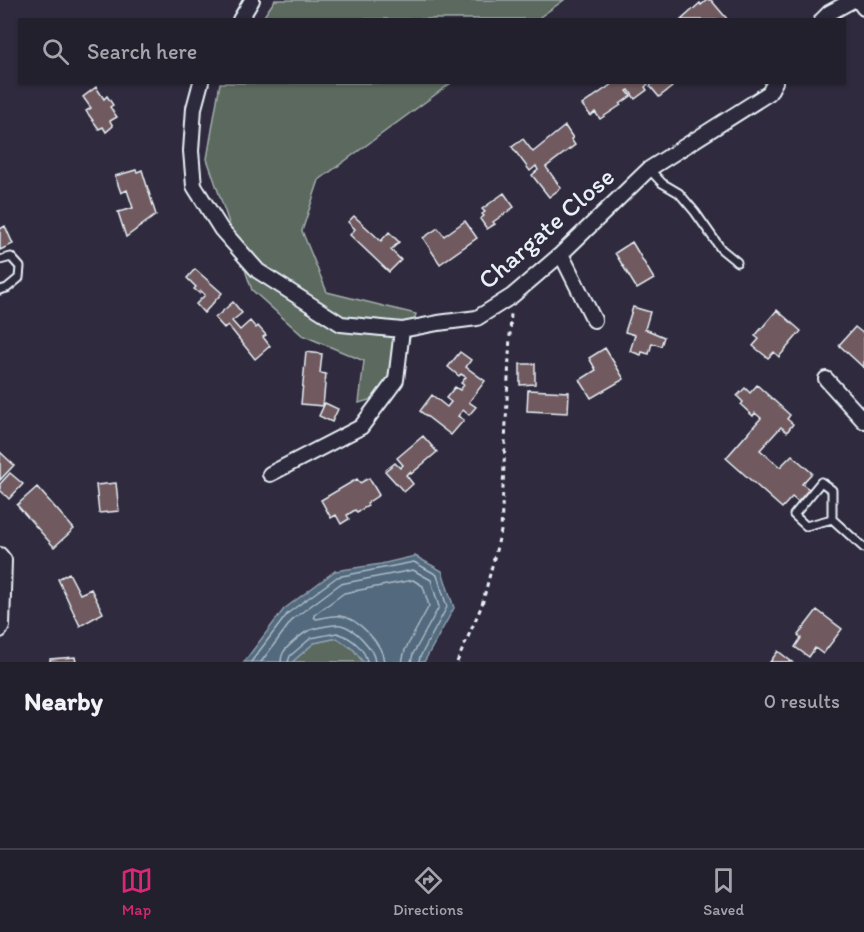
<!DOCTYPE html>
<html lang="en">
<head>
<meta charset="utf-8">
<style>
	:root { --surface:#23202e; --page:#2f2d3a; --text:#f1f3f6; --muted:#a3a3aa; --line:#403e4a; --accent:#db2777 }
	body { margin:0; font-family:Itim,sans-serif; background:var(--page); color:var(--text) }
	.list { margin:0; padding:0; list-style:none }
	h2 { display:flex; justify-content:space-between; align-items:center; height:78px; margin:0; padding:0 24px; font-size:26px }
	h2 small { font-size:20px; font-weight:400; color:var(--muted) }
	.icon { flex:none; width:33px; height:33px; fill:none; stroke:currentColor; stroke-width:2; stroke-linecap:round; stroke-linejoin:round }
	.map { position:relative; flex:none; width:864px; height:662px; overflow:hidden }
	.search { position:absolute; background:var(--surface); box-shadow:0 2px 4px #0004; left:18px; right:18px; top:18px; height:66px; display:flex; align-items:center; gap:15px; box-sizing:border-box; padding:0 21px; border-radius:0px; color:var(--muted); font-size:22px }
	.sheet { height:186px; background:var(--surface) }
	nav { display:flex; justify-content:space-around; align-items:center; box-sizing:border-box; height:84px; border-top:2px solid var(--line); background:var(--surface); font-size:16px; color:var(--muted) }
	nav a { display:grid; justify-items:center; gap:3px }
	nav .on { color:var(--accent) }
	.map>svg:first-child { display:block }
</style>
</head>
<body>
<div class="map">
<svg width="864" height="662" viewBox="0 0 864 662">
	<rect width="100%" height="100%" fill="#2f2a3d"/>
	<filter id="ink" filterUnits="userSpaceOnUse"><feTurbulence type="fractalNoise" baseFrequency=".0167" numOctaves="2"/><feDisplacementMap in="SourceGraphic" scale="12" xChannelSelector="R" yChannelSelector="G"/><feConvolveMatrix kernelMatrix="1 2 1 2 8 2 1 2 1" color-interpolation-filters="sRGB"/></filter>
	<g filter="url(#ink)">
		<path fill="#5b695f" stroke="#a2adac" stroke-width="1.5" d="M275,0H564L537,19H262Z
			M220,83H451L319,180L302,231L327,292L416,314L396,392L359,403L364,361L302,335L252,290L207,159Z
			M338,638L354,650L363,662H292L314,643Z"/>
		<path fill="#52697d" stroke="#8e9fae" stroke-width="1.5" d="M415,556L442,571L454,608L424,662H363L354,650L337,638L314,643L292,662H244L284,609L335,571L381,564Z"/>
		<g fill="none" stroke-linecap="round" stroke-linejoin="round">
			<path stroke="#acbbc7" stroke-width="1.5" d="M251,662L288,613L337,577L414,562L437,575L447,607L420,657L419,662
				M261,662L293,619L340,584L413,570L431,580L439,607L413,654L411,662
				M281,662C281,658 281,657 283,653C286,647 302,634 308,631C314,628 334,624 341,625C354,628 374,648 375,662
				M288,662L290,656L311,638L337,633C350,637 365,648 367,662
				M384,662C383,644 358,618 340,616C332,615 324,618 316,619L314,617V615L344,593L413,580L423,586L429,606L405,650L402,662"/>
		</g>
		<path fill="#705a5e" stroke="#e8f1f8" stroke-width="1.5" d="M707,0H711L728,20H681L700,3L701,5Z
			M611,82H650L645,87L647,90L635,99L629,90L627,91L631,96L620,104L621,105L600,119L595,112L591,116L582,105L612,84Z
			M654,82H669L672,87L659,97L650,86Z
			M96,87L104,99L107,96L113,105L110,107L117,117L110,121L113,126L106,132L103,127L99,129L86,111L91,108L83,97Z
			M565,126L573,138L571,139L575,145L546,167L561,188L549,197L532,175L538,170L536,166L530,171L512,147L523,139L533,152Z
			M136,170L137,172L142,170L156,215L126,237L118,212L133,208L127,190L121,193L115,176Z
			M504,193L514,207L493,222L495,224L487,229L480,219L484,216L482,214L485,212L482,209Z
			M354,216L381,241L389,232L399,242L391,250L401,260L389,272L350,235L355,229L348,222Z
			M465,221L477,238L440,264L423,238L438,228L444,236Z
			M5,226L13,244L0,250V229Z
			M632,242L654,279L637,289L615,253Z
			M195,269L222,293L204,313L196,304L205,295L201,291L199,293L194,289L196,287L187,278Z
			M233,302L242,313L232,321L240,330L250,321L256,328L258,326L266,335L263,337L270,346L255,359L228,325L224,328L215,318Z
			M633,307L650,312L645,329L664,337L661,346L652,343L649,354L642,352L641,355L630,351L635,335L625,332Z
			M777,310L801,331L779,357L774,352L768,358L753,346L759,339L755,336Z
			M855,327L864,334V368L839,345Z
			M605,348L624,379L591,398L580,380L596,370L589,358Z
			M306,352L322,354L320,373L326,374L323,406L301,404Z
			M460,352L471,360L466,367L485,381L469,402L476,407L469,415L463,410L458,416L464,420L451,435L420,411L432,395L447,407L451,402L446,398L455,387L460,390L464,385L461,383L466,377L461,374L459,376L448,367Z
			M520,364H535V384L520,385Z
			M757,385L790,415L787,419L793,424L787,432L781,427L760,450L780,467L792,455L812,473L802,484L809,489L798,502L792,497L782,508L726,458L761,418L755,413L753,416L741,405L743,402L737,396L745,388L750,393Z
			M528,390L569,392L568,413L527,411Z
			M325,403L338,409L332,422L319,416Z
			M423,436L437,452L411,474L410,472L406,475L413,484L404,492L385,471L395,463L400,468L403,465L397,458Z
			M0,452L14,465L0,480Z
			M10,473L23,484L9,499L0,490V484Z
			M369,478L379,495L367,503L368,506L357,512L355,510L347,515L349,519L341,524L336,515L331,518L321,500L357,479L360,483Z
			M116,483L119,511L99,513L96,485Z
			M37,487L74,529L54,547L17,505Z
			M69,573L80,594L91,589L103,613L80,626L58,579Z
			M817,610L842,629L823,654L815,648L809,657L795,647L801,638L798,635Z
			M778,651L792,662H770Z
			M75,657L76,662H50V659Z"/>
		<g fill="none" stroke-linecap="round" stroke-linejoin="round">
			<defs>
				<path id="lane" d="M649,169L662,183L679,193L695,212L721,249L737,262
					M0,260L11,257L20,267L19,278L7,288L0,290
					M832,519L806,526L794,515L821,482L832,490V519L864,548"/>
				<path id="street" d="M858,0L864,8
					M240,20L252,0
					M822,20L829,13L853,0
					M201,82L194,108L191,151L194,186L221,229L258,271L341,324L402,330L438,323L477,318L512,296L561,254L649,169L769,93L775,82
					M561,254L594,320
					M826,379L864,421
					M270,474L361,427L396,380L402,330
					M0,555L4,560L2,626L0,630"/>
			</defs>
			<use href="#lane" stroke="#e8f1f8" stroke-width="11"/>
			<use href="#street" stroke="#e8f1f8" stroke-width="18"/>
			<path stroke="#e8f1f8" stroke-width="3" stroke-dasharray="4.5 4.5" stroke-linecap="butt" d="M457,662L482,605L501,531L511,313"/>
			<use href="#lane" stroke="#2f2a3d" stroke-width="7"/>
			<use href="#street" stroke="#2f2a3d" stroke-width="14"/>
		</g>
	</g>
	<g text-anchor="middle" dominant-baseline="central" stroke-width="6" stroke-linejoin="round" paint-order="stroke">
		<g font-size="26" fill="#e8f1f8" stroke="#2f2a3d">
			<text transform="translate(546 228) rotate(-41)">Chargate Close</text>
		</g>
	</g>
</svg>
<div class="search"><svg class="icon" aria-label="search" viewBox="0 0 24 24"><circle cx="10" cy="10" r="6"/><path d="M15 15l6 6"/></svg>Search here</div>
</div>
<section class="sheet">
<h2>Nearby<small>0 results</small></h2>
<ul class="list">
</ul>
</section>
<nav>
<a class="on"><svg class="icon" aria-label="map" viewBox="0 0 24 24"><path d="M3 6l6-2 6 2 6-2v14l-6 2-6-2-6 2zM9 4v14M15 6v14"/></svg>Map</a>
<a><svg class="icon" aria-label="directions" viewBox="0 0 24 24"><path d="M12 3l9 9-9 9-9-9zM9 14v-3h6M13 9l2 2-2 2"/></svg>Directions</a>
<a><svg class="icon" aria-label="saved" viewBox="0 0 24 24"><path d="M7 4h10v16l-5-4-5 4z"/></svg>Saved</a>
</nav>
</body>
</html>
